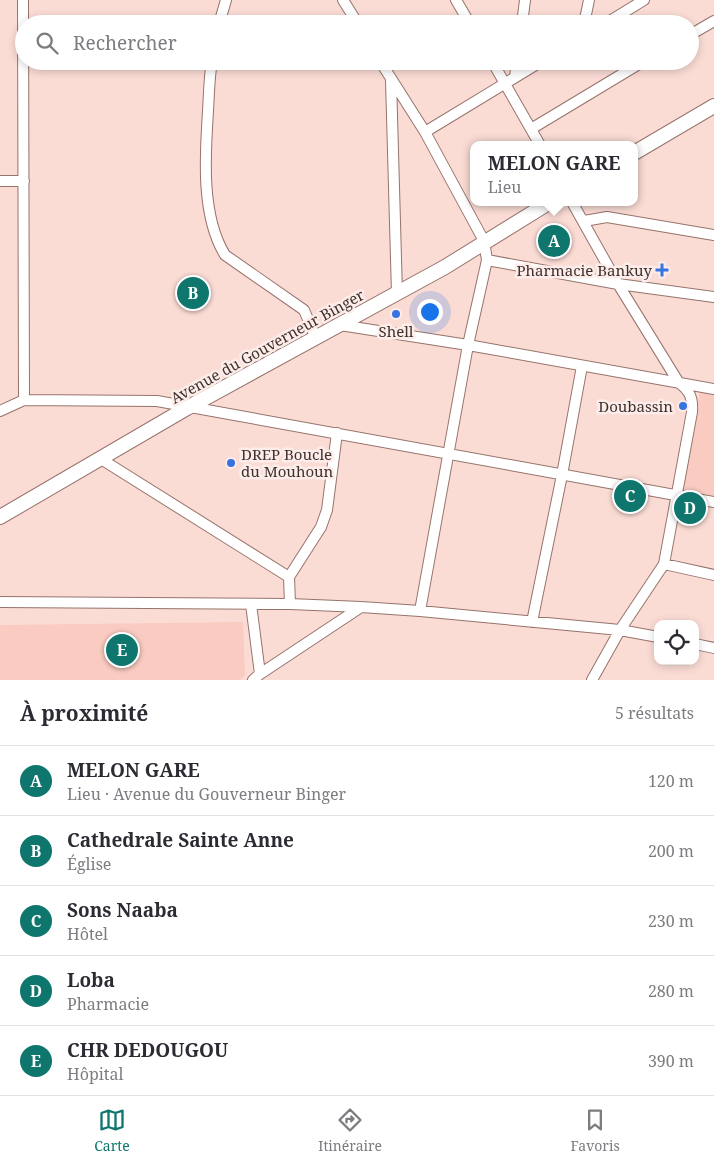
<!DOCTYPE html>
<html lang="fr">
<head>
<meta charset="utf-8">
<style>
	:root { --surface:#fff; --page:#f7f7f7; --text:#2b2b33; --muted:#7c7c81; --line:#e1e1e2; --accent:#0f766e }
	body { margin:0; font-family:"Noto Serif",serif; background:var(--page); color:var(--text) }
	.controls { position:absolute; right:15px; bottom:15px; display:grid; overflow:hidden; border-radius:10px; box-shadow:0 2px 8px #0003 }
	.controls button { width:45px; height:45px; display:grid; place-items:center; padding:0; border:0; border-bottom:1px solid var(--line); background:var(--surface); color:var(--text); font:25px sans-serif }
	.you { position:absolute; left:429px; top:311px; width:18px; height:18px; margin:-12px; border:4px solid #fff; border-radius:50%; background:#1a73e8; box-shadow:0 0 0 8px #1a73e833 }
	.badge { display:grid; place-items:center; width:32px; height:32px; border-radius:50%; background:var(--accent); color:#fff; font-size:16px; font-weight:700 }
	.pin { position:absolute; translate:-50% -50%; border:2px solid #fff; box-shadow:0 1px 5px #0006 }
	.popup { position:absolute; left:470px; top:141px; width:168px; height:65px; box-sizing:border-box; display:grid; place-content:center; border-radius:10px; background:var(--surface); filter:drop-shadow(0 1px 4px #0005); font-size:16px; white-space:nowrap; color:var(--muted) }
	.popup b { font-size:19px; color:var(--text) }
	.popup::after { content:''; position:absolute; left:50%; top:100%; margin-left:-10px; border:10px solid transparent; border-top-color:var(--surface) }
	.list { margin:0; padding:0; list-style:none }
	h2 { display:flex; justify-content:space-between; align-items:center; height:65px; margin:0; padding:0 20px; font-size:21px }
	h2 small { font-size:16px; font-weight:400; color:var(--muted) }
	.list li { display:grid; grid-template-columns:32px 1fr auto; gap:15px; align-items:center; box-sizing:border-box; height:70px; padding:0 20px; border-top:1px solid var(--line) }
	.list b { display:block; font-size:19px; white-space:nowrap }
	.list p { margin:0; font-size:16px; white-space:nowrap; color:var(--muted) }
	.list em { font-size:16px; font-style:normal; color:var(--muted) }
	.icon { flex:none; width:28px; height:28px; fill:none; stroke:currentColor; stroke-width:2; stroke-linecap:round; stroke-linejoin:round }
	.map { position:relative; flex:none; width:714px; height:680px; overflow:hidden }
	.search { position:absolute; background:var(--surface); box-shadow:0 2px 8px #0003; left:15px; right:15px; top:15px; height:55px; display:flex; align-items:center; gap:12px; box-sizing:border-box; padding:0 18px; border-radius:28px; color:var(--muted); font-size:19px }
	.sheet { height:415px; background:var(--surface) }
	nav { display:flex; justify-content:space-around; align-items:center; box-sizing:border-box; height:70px; border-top:1px solid var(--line); background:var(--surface); font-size:14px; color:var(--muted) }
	nav a { display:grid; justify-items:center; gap:2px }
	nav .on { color:var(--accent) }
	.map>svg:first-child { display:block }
</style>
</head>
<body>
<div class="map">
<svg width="714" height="680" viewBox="0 0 714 680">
	<rect width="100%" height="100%" fill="#fbdcd5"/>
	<path fill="#facbc0" d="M701,386L714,388V498L679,493Z
		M243,622L245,675L240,680H0V625Z"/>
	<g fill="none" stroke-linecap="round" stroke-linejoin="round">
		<defs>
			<path id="minor" d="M23,0L24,400
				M343,0L358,24
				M456,0L470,24
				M219,24L226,0
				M522,24L525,0
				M584,24L589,0
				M605,24L644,0
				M690,35L714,21
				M212,61C209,78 209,95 208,111C205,156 201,216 225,255L304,310L316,338
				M380,61L425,132L484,241L487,260L468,345L420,611
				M492,61L540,145
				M615,61L641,63
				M515,77L517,61
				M391,80L397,294
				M531,129L644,61
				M425,132L542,61
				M0,181H24
				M572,202L618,284L679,383C690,391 693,398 692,412L664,564L620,630L592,680
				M584,221L607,217L714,235
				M487,260L618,284L714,297
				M340,325L468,345L714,389
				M0,411L24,400L157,401L714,502
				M101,459L289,577L290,604
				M664,564L714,575
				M289,577L321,527L327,510L337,433
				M0,602L290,604L361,607L420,611L620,630L658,637
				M251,604L260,674
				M532,622L562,475L582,366
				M695,644L714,648
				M253,680L260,674L361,607"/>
			<path id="major" d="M634,153L714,106
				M0,517L187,408L445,267L550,202"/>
		</defs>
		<use href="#minor" stroke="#96736b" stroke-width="12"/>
		<use href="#major" stroke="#96736b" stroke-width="16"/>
		<use href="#minor" stroke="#fff" stroke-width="10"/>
		<use href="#major" stroke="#fff" stroke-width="14"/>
	</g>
	<g fill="#3773e1" stroke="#fdedea" stroke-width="2">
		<path d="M659.5 262.5h5v5h5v5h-5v5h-5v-5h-5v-5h5z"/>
		<circle cx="396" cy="314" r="5"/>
		<circle cx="683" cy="406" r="5"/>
		<circle cx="231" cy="463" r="5"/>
	</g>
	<g text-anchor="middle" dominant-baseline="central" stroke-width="5" stroke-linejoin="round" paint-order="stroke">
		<g font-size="15" fill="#3f302c" stroke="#fdedea" text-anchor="end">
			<text x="652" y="270">Pharmacie Bankuy</text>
			<text x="396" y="331" text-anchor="middle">Shell</text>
			<text x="673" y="406">Doubassin</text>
			<text x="241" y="454" text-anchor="start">DREP Boucle<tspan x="241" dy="17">du Mouhoun</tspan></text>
		</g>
		<g font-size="15" fill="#3f302c" stroke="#fdedea">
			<text transform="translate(267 346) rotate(-29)">Avenue du Gouverneur Binger</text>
		</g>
	</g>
</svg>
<div class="controls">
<button><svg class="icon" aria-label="locate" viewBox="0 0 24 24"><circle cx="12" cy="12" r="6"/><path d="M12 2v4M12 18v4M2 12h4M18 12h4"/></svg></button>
</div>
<div class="you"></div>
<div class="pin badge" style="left:554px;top:241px">A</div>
<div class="popup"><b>MELON GARE</b>Lieu</div>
<div class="pin badge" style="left:193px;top:293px">B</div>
<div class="pin badge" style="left:630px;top:496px">C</div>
<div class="pin badge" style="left:690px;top:508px">D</div>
<div class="pin badge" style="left:122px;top:650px">E</div>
<div class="search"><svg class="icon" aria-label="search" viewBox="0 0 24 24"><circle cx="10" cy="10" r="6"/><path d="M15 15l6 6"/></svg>Rechercher</div>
</div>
<section class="sheet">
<h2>À proximité<small>5 résultats</small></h2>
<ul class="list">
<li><span class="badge">A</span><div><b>MELON GARE</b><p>Lieu · Avenue du Gouverneur Binger</p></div><em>120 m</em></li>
<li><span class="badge">B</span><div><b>Cathedrale Sainte Anne</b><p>Église</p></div><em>200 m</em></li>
<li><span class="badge">C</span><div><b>Sons Naaba</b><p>Hôtel</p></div><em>230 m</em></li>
<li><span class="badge">D</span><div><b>Loba</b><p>Pharmacie</p></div><em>280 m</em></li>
<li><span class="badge">E</span><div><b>CHR DEDOUGOU</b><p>Hôpital</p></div><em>390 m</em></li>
</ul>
</section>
<nav>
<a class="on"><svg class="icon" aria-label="map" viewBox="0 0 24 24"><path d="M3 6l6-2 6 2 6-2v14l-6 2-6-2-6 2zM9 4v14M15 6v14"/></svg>Carte</a>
<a><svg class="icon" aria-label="directions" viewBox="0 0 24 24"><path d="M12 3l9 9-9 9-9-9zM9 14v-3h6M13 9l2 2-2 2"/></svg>Itinéraire</a>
<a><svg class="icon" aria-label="saved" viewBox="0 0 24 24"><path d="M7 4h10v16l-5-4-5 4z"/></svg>Favoris</a>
</nav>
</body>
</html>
